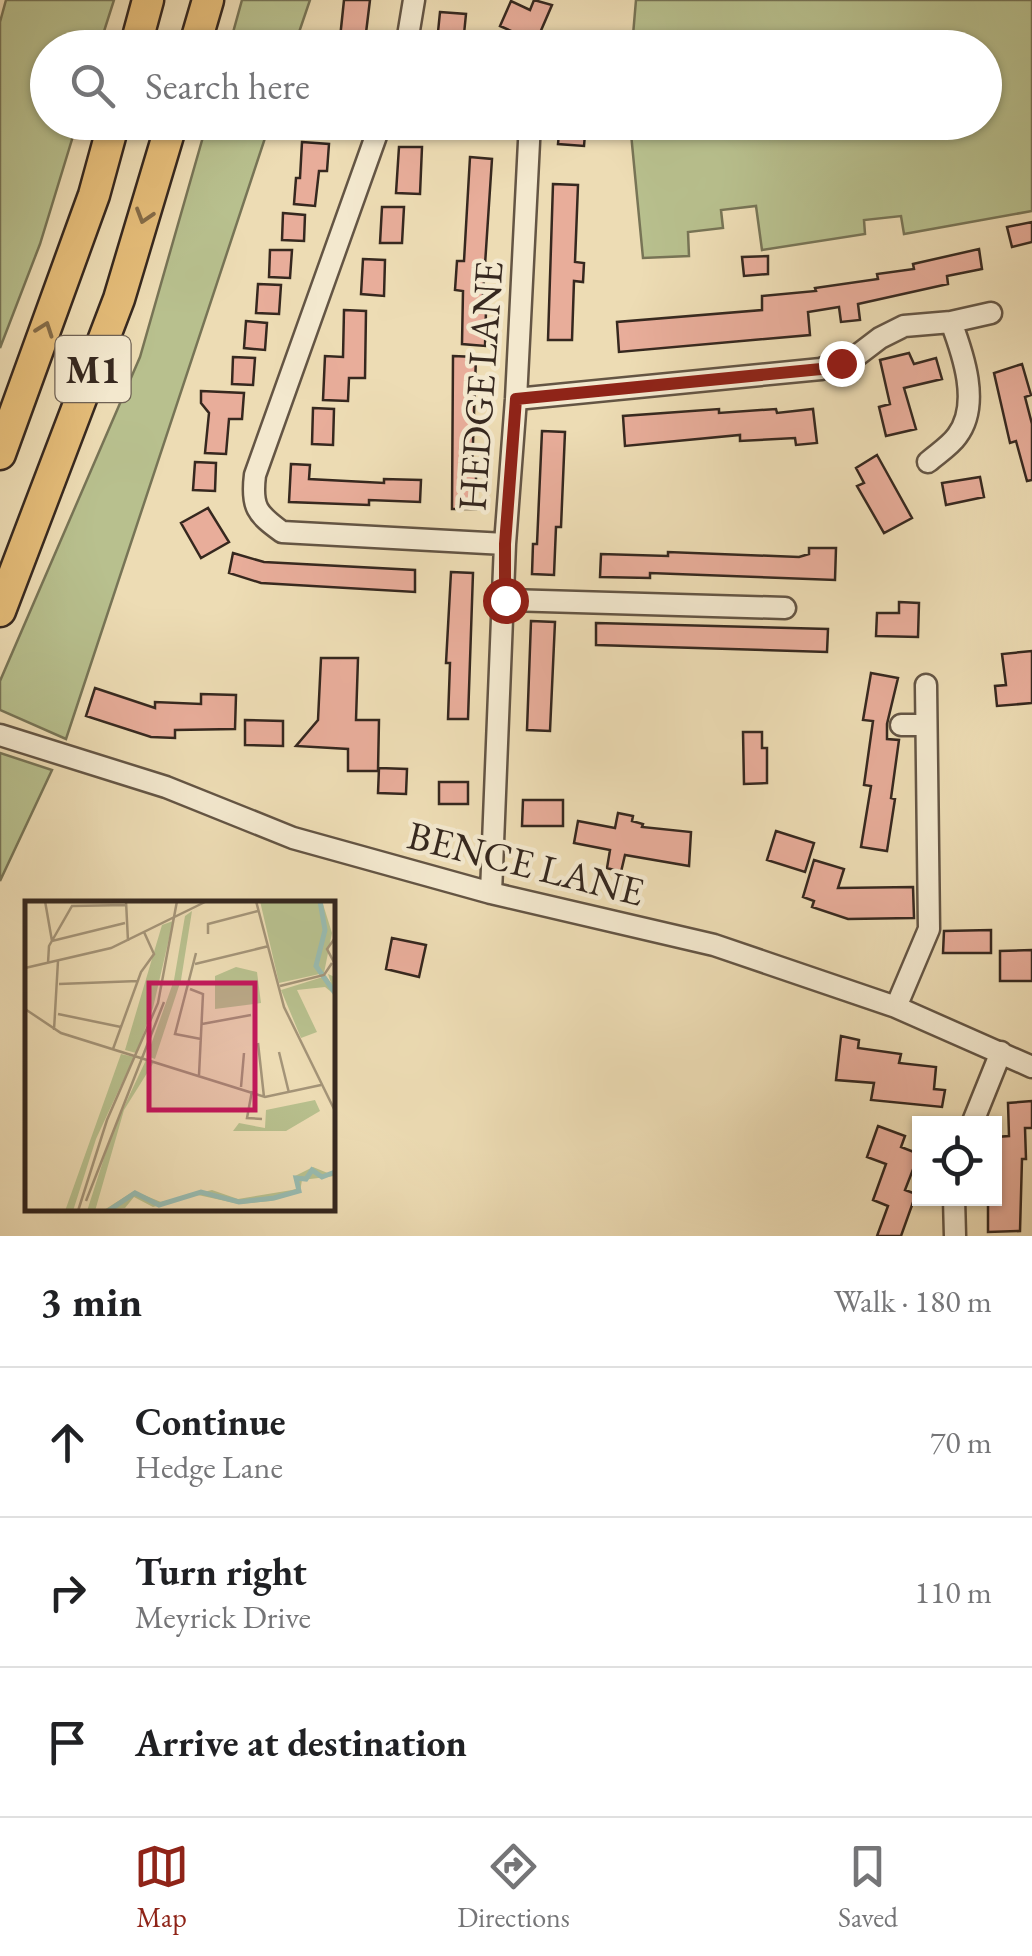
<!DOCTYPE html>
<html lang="en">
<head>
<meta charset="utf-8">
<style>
	:root { --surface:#fff; --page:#f6f6f6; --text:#202124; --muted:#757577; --line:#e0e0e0; --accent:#8f2418 }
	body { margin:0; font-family:"EB Garamond",serif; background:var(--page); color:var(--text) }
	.controls { position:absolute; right:30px; bottom:30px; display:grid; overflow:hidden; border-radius:0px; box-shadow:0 2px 8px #0004 }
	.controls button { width:90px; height:90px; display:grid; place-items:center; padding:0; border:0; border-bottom:2px solid var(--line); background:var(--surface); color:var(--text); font:50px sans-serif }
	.stop { position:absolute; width:30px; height:30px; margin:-22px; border:8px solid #8f2418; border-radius:50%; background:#fff }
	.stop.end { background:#8f2418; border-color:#fff; box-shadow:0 2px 10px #0008 }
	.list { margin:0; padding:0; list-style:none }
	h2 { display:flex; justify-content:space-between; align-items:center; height:130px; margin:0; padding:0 40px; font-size:42px }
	h2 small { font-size:32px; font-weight:400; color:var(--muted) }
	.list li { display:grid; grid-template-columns:65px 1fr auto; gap:30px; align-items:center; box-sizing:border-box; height:150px; padding:0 40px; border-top:2px solid var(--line) }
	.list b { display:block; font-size:38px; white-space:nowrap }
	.list p { margin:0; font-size:32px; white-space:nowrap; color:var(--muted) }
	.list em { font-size:32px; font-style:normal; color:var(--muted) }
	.icon { flex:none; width:55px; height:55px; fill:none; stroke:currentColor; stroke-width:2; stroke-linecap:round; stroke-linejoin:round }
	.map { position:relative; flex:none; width:1032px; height:1236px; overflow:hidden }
	.search { position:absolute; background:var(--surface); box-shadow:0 2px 8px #0004; left:30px; right:30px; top:30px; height:110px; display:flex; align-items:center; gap:25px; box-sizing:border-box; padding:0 35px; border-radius:55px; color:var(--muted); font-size:38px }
	.sheet { height:580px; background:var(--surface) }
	nav { display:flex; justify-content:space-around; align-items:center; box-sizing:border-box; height:140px; border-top:2px solid var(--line); background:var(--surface); font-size:28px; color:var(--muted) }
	nav a { display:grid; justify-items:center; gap:5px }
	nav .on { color:var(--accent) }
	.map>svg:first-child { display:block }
</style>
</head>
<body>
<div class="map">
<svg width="1032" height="1236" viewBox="0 0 1032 1236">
	<rect width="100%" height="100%" fill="#eddcb4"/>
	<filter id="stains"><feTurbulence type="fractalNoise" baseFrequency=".002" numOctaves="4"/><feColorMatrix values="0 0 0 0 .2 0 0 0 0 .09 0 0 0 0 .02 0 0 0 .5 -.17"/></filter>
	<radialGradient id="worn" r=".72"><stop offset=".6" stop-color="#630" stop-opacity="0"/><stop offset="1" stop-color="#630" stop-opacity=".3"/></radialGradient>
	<path fill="#b8c08e" stroke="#777456" stroke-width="2.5" d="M6,0H114L99,47L48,48V122L77,123L40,244L0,348V22Z
		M242,0H310L294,47H229Z
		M636,0H1032V211L904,234L901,216L864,220L865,234L762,250L756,206L721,210L723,228L688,232L689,256L643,258L630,123L984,122V48L632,47Z
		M207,123H270L66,739L0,710V681L140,357Z
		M0,753L52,770L0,881Z"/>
	<path fill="#e8ad9a" stroke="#36281f" stroke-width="2.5" d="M344,0H370L365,41L340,38Z
		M534,0L552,5L536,42L500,26L511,1L530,10Z
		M440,12L466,14L464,34L438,32Z
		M560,122H586L584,146L558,144Z
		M302,142L329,144L327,171H319L315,206L294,204L296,178H300Z
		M399,147H422L420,194L396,193Z
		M470,157L492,159L482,310H486L485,346L462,344L463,291L455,290L457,261H464Z
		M553,184L578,185L575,262L584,263L583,282L574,281L572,340H548Z
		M382,207H404L402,243H380Z
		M283,213L305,215L304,241L282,240Z
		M1032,222V242L1012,247L1007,227Z
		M979,249L982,269L947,276L948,284L858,304L860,320L841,322L839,307L808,312L810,335L619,352L617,322L762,310V296L816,291L815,288L878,279L877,274L914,269L913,264Z
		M270,250H292L290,278L269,277Z
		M768,256V274L744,276L742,257Z
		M363,259L385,260L384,296L361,294Z
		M258,284L281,285L279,314L256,313Z
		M344,310L366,311L365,378H349L348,401L323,400L325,356L343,357Z
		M246,321L267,323L265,350L244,348Z
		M909,353L914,364L936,358L942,379L904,388L916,429L886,436L879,407L890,404L880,360Z
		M453,356L476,357L472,471L476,472V509H452Z
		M233,357L255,358L253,385L232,384Z
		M1022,364L1031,395L1025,397L1032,424V480L1027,481L1016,441L1010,443L994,373Z
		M201,391L244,393L242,419H229L226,454L205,453L209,413L201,403Z
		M313,408L334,409L333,445L312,444Z
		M719,409V413L776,409L777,413L813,409L817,443L796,445L795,438L740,441V435L625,446L623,416Z
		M542,431L565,432L561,527H556L554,575L532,574L533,544H537Z
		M877,455L912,518L884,533L857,486L864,483L856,468Z
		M195,462L216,463L215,491L193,490Z
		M291,464L310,465L309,479L384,483V479L421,480L420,502L369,500V505L289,502Z
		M980,477L984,497L946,505L942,483Z
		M208,508L229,542L201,558L181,523Z
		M809,548H836L835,580L650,573V578L600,577L601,554L668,556V552L799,557L809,554Z
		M233,553L264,562L415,570V592L261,583L229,573Z
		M451,572L473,573L468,719H448L450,663H446Z
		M899,602L919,603L918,637L876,636L877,613H899Z
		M531,621L555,622L550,731L527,730Z
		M596,623L828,629L827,652L596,645Z
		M1032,651V703L997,706L995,686L1006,685L1002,654Z
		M321,658H358L356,720H379L378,771H348V749L296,746L318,720Z
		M871,673L898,678L887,724V739L899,740L891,798L895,799L887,851L861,847L871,786L864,785L873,721L863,720Z
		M95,688L155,708V702L201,704V694L236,695L235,729L175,730V738L151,737L86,716Z
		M245,720L283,721V746L245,745Z
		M743,732H762V748H767V783L744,784Z
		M379,768L407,769L406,794L378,793Z
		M439,782H468V804H439Z
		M523,800H563V826H522Z
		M618,813L633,816L632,821L643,824L642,827L691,832L689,866L625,855L621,872L607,868L610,850L574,843L578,821L615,828Z
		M776,831L814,843L805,872L767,860Z
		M814,860L844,869L838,888L913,887L914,918L848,919L812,907L814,901L803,897Z
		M991,930V953H943L944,931Z
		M392,938L426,945L419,977L386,969Z
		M1032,950V981H1000V951Z
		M841,1036L859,1040L858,1048L901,1054L899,1063L936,1067L934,1089L945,1090L942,1107L871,1100L874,1083L836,1080Z
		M1032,1101V1128H1025L1026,1159H1022L1020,1231L988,1232V1200H994L996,1137L1009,1136L1008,1103Z
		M878,1126L905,1136L901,1147L919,1154L905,1190L916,1194L901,1236H877L888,1206L873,1200L886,1164L867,1157Z"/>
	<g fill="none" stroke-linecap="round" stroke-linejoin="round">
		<defs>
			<path id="minor" d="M406,48L414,0
				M381,122L255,475C251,507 257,514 282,532L505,544
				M516,399L821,369L859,354L880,338L904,326L951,322L991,313
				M928,462C937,454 950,446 957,436C981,405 963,354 951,322
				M505,600L785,608
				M901,725H926
				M0,735L166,787L293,838L491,893L714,945L896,1007L1032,1067
				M491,893L505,544L516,399L530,122
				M896,1007L929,929L926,685
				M972,1124L1001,1052
				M954,1198L955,1236"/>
			<path id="highway" d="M135,48L148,0
				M194,48L208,0
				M0,454L94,195L114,122
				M0,611L119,299L172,122"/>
		</defs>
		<use href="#minor" stroke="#645544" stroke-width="25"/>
		<use href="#highway" stroke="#36281f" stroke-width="35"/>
		<use href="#minor" stroke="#f3e8ce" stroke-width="20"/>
		<use href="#highway" stroke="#e6be7a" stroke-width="30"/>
	</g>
	<defs><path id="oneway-chevron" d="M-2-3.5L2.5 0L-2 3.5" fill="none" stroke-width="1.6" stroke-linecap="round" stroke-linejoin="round" transform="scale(2.5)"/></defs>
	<g stroke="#856c48">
		<use href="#oneway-chevron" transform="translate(144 216) rotate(107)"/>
		<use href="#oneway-chevron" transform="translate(45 329) rotate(-70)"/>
	</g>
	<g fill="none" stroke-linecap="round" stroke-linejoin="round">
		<path stroke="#8f2418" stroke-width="12" d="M505,600V544L516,399L821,369L841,363"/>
	</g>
	<g text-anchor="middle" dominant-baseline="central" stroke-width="9" stroke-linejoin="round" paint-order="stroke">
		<rect fill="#f3e8ce" stroke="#6f6254" stroke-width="2.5" x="55.5" y="336" width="75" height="66" rx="8"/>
		<g font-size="38" font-weight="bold" fill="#36281f">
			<text x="93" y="369">M1</text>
		</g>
		<g font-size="40" fill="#36281f" stroke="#f3e8ce">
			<text transform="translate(480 386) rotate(-86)">HEDGE LANE</text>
			<text transform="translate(526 863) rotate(14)">BENCE LANE</text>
		</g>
	</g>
	<g transform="translate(25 901)">
		<rect width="310" height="310" fill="#eddcb4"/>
		<path d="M235,0H297L307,32L299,72L254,82ZM167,10L156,79L130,158L122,155L149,79L160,15ZM148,20L128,107L111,152L100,149L137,24ZM211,66L232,71L236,102L190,108V75ZM303,73L310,76V94L300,86L272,89L292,131L276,137L256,89L301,75L306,82ZM96,153L109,156L71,238L48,310H40ZM121,159L129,161L99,209L70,310H62L88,229ZM290,199L295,210L261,230H208L214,222L240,227L241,209ZM288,266L310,275L277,279L275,291L246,300L214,303L173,294L128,306L109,296L100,307L79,309L109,290L136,301L187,289L213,298L267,289L274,287L270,275Z" fill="#b8c08e"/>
		<path fill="none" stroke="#99bbb0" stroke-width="5" d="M295,0L300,29L291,65L310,92M83,310L110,292L134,304L176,291L214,301L249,297L274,290L271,277L281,278L287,269L297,276L310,271"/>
		<path fill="none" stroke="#a49478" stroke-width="2.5" d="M20,0L27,40L100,22M101,0L103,40M231,0L259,106L310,210M183,33V23L233,10M171,52L150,133L176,138M23,62L24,45L47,5L101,4M170,63L244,45M310,63L302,48L310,37M0,67L86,47L182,0M34,83L113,80M255,85L299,74L307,62M165,88L178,93L174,174M0,108L36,132L240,196L296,184M33,113L96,126M177,123L226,114M29,129L33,60M233,142L239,196M88,148L116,71L129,53L119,31M254,151L264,192M216,186L219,152M227,190L222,217L237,218M61,300L139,101M53,310L82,219L133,102L152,0"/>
		<path fill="#c2185b" fill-opacity="0.15" stroke="#c2185b" stroke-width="5" d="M124,82H230V209H124Z"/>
		<rect width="310" height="310" fill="none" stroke="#36281f" stroke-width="5"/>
	</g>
	<rect width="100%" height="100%" filter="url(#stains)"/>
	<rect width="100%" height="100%" fill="url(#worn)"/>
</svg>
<div class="controls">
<button><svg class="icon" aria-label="locate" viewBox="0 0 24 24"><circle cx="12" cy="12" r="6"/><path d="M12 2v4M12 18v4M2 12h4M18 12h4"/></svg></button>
</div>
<div class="stop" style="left:505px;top:600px"></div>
<div class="stop end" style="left:841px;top:363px"></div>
<div class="search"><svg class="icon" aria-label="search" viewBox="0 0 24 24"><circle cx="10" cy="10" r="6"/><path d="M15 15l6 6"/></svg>Search here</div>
</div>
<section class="sheet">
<h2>3 min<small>Walk · 180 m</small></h2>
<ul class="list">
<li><svg class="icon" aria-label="ahead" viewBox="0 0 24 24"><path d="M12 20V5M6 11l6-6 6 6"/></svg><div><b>Continue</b><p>Hedge Lane</p></div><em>70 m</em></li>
<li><svg class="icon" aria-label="right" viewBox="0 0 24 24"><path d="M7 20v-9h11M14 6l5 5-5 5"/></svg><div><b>Turn right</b><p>Meyrick Drive</p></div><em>110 m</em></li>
<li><svg class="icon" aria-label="arrive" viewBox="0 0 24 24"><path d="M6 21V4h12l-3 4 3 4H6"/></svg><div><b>Arrive at destination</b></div></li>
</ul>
</section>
<nav>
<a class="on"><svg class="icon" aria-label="map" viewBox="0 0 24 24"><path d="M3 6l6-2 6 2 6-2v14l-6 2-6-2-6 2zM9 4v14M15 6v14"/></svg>Map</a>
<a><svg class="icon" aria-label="directions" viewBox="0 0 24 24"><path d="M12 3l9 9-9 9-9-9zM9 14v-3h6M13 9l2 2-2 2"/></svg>Directions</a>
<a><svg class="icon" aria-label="saved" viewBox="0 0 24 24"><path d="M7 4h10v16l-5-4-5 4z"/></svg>Saved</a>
</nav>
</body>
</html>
